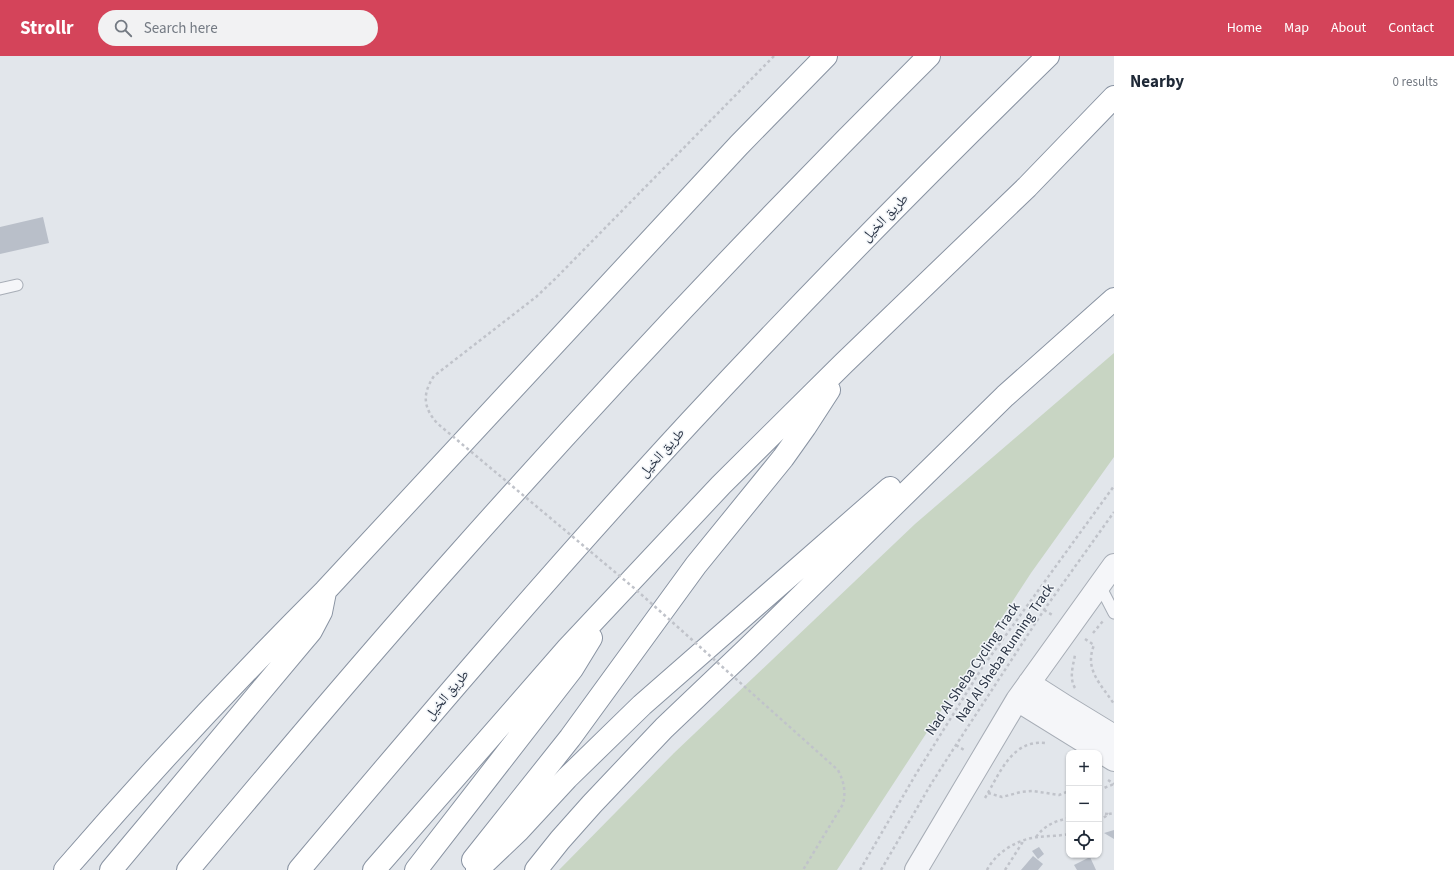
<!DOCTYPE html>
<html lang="en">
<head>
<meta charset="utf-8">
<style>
	:root { --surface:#fff; --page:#f2f2f3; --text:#1f2937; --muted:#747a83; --line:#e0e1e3; --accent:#d4445a }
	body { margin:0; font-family:"Source Sans 3","Noto Naskh Arabic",sans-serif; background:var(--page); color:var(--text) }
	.controls { position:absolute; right:12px; bottom:12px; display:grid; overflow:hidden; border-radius:8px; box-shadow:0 1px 3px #0004 }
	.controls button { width:36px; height:36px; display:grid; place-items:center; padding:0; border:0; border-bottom:1px solid var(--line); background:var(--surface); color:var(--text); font:20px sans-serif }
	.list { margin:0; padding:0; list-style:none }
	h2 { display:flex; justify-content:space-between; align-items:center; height:52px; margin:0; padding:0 16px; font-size:17px }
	h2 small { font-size:13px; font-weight:400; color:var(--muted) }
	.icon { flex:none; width:22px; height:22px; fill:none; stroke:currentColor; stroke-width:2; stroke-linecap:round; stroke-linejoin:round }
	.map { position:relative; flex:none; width:1114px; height:814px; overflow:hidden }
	header { display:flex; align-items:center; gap:24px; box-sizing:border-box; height:56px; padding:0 20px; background:var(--accent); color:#fff }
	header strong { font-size:19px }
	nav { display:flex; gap:22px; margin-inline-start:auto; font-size:14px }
	.search { width:280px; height:36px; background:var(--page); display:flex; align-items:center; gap:10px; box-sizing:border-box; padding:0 14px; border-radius:22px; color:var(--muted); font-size:15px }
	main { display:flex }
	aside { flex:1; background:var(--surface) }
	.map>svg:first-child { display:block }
</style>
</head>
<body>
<header>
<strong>Strollr</strong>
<div class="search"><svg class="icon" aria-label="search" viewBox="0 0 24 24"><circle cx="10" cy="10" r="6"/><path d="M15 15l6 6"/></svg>Search here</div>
<nav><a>Home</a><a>Map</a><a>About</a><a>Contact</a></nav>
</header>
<main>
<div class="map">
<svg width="1114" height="814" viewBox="0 0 1114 814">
	<rect width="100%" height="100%" fill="#e2e6eb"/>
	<path fill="#c8d5c3" d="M1114,297V401L1031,517L837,814H559L674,697L915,468Z"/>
	<path fill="#b9bfc9" d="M43,161L49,187L0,198V171Z
		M1114,774V783L1104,777Z
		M1039,791L1044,798L1038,803L1032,795Z
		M1033,800L1043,808L1038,814H1021Z
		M1090,801L1096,814H1077L1074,809Z"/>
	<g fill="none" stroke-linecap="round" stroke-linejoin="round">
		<defs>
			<path id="lane" d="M0,233L17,229
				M1099,528L1114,557"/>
			<path id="street" d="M1029,627L1065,650L1114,680
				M1017,644L1114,704
				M916,814L1017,644L1114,509"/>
			<path id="highway" d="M473,804L570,682L696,509L783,402L805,371L829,334
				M65,814C149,717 235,625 325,535L739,89L826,0
				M111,814L311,575L321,556L325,536
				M188,814C277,708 366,602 458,499C610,328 767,161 929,0
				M299,814C427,662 556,511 690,366C806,241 926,119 1048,0
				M374,814L568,592L721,429L844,307L1027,131L1114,41
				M416,814L572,613L591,582
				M477,814L518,775L567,722L642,649L890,432
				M536,814L560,784L592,748L664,672L747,593L1005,340L1114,243"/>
		</defs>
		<use href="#lane" stroke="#a7adb6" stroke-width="13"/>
		<use href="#street" stroke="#a7adb6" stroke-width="24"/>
		<use href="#highway" stroke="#8993a2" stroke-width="24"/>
		<path stroke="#c0c3ca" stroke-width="2.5" stroke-dasharray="3 3" stroke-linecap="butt" d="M1044,554L1054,560
			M1093,577L1103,565
			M1085,583L1094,589C1084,614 1101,628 1114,648
			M1075,632C1069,622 1073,610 1075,599
			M956,689L964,694
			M1108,724L1114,728
			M1099,734L1114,728
			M988,737L1002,741L1021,736L1033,735L1059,739L1069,735
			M985,742C1000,717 1012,683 1046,687
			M1099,757L1108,758
			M1099,765L1109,758L1114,757
			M1036,781C1045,769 1055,765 1069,762
			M860,814L916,718L982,612L1114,430
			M881,814L931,728L956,689L1044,554L1114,456
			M987,814C996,796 1018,783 1038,781C1048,780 1059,780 1069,778
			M1005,814L1024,784"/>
		<use href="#lane" stroke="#f5f6f9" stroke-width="11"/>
		<use href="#street" stroke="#f5f6f9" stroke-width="22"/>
		<use href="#highway" stroke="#fff" stroke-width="22"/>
		<path stroke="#c0c3ca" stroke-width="2.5" stroke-dasharray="3 3" stroke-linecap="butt" d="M774,0L555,223L536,241L434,320C422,338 423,352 438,368L634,532L838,714C844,726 846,735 843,748L803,814"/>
	</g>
	<g text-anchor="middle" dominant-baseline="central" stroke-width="3" stroke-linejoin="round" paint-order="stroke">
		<g font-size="14" fill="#293344" stroke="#f2f5f8">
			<text transform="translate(885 162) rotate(-46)">طريق الخيل</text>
			<text transform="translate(662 397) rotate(-48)">طريق الخيل</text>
			<text transform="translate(1005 597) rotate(-56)">Nad Al Sheba Running Track</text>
			<text transform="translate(973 613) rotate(-56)">Nad Al Sheba Cycling Track</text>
			<text transform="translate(447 639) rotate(-50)">طريق الخيل</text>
		</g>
	</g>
</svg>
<div class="controls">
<button>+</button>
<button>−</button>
<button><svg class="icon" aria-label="locate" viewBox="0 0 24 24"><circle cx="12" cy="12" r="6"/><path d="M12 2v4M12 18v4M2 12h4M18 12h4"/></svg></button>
</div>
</div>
<aside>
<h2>Nearby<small>0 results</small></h2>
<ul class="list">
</ul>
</aside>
</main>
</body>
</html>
